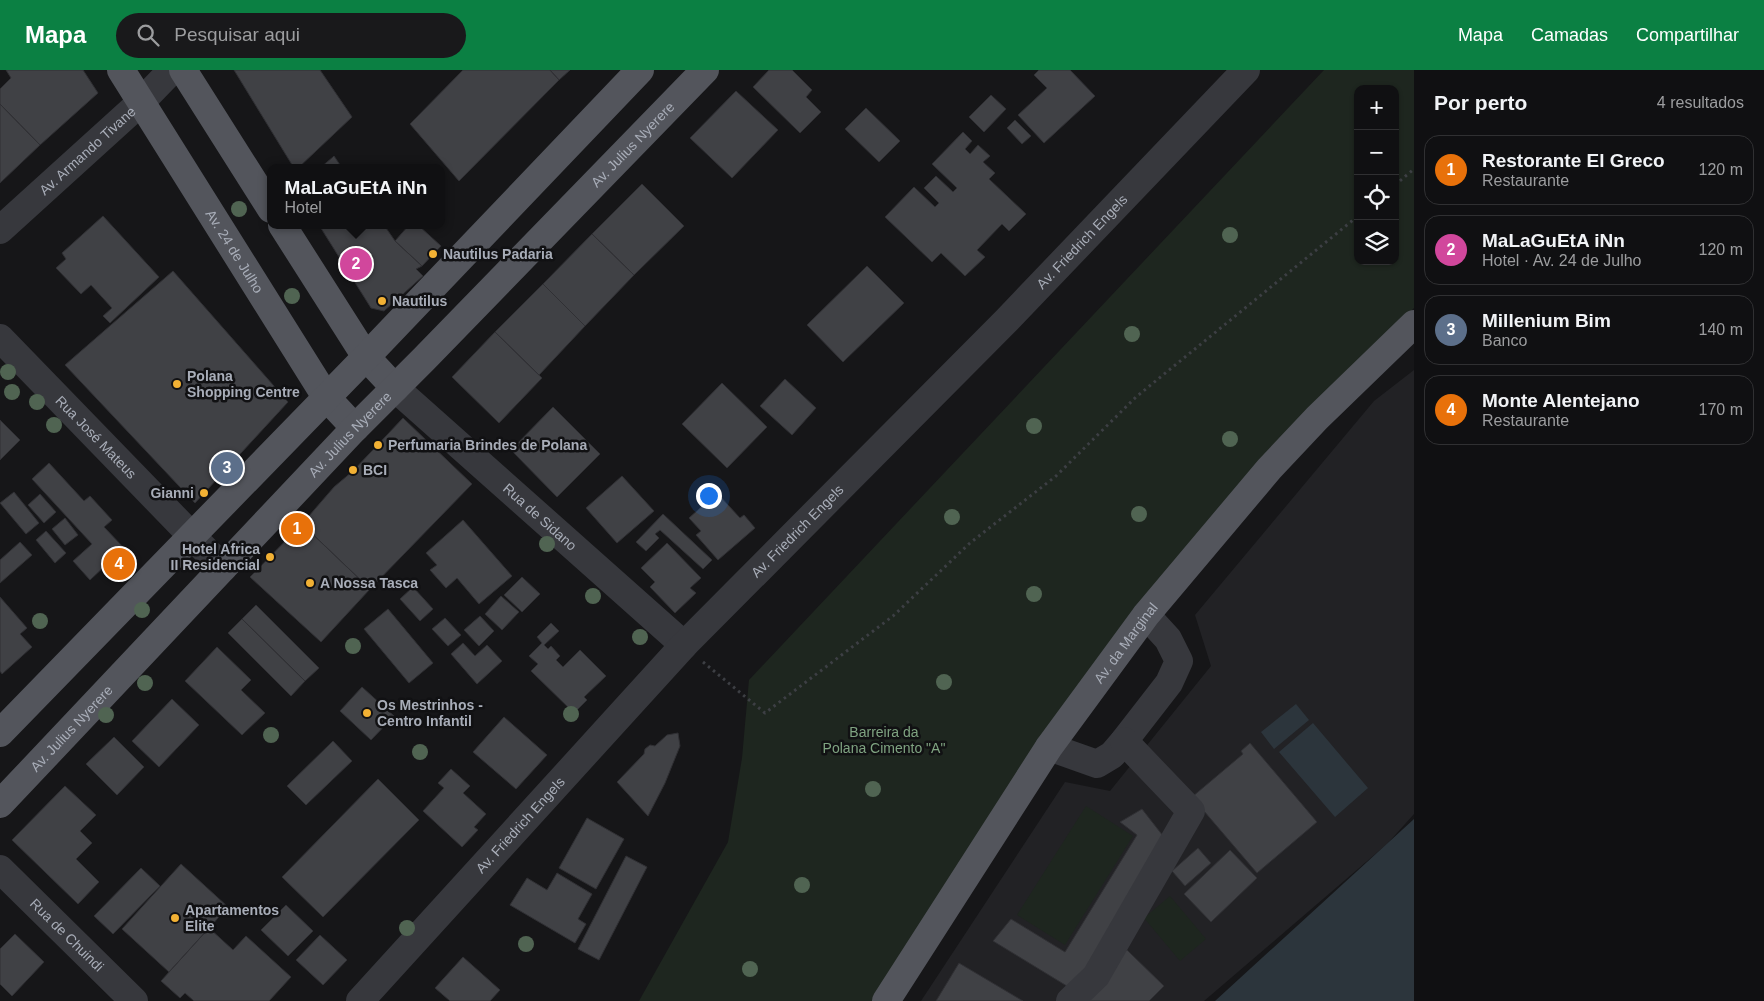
<!DOCTYPE html>
<html lang="pt">
<head>
<meta charset="utf-8">
<style>
	:root { --surface:#101012; --page:#19191b; --text:#f1f3f6; --muted:#9c9d9f; --line:#303032; --accent:#0b8043 }
	body { margin:0; font-family:Helvetica,sans-serif; background:var(--page); color:var(--text) }
	.controls { position:absolute; right:15px; top:15px; display:grid; overflow:hidden; border-radius:10px; box-shadow:0 1px 4px #0004 }
	.controls button { width:45px; height:45px; display:grid; place-items:center; padding:0; border:0; border-bottom:1px solid var(--line); background:var(--surface); color:var(--text); font:25px sans-serif }
	.you { position:absolute; left:708px; top:425px; width:18px; height:18px; margin:-12px; border:4px solid #fff; border-radius:50%; background:#1a73e8; box-shadow:0 0 0 8px #1a73e833 }
	.badge { display:grid; place-items:center; width:32px; height:32px; border-radius:50%; background:var(--accent); color:#fff; font-size:16px; font-weight:700 }
	.pin { position:absolute; translate:-50% -50%; border:2px solid #fff; box-shadow:0 1px 5px #0006 }
	.popup { position:absolute; left:267px; top:94px; width:178px; height:65px; box-sizing:border-box; display:grid; place-content:center; border-radius:10px; background:var(--surface); filter:drop-shadow(0 1px 4px #0005); font-size:16px; white-space:nowrap; color:var(--muted) }
	.popup b { font-size:19px; color:var(--text) }
	.popup::after { content:''; position:absolute; left:50%; top:100%; margin-left:-10px; border:10px solid transparent; border-top-color:var(--surface) }
	.list { margin:0; padding:0; list-style:none }
	h2 { display:flex; justify-content:space-between; align-items:center; height:65px; margin:0; padding:0 20px; font-size:21px }
	h2 small { font-size:16px; font-weight:400; color:var(--muted) }
	.list li { display:grid; grid-template-columns:32px 1fr auto; gap:15px; align-items:center; box-sizing:border-box; height:70px; margin:0 10px 10px; padding:0 10px; border:1px solid var(--line); border-radius:15px }
	.list b { display:block; font-size:19px; white-space:nowrap }
	.list p { margin:0; font-size:16px; white-space:nowrap; color:var(--muted) }
	.list em { font-size:16px; font-style:normal; color:var(--muted) }
	.icon { flex:none; width:28px; height:28px; fill:none; stroke:currentColor; stroke-width:2; stroke-linecap:round; stroke-linejoin:round }
	.map { position:relative; flex:none; width:1414px; height:931px; overflow:hidden }
	header { display:flex; align-items:center; gap:30px; box-sizing:border-box; height:70px; padding:0 25px; background:var(--accent); color:#fff }
	header strong { font-size:24px }
	nav { display:flex; gap:28px; margin-inline-start:auto; font-size:18px }
	.search { width:350px; height:45px; background:var(--page); display:flex; align-items:center; gap:12px; box-sizing:border-box; padding:0 18px; border-radius:28px; color:var(--muted); font-size:19px }
	main { display:flex }
	aside { flex:1; background:var(--surface) }
	.map>svg:first-child { display:block }
</style>
</head>
<body>
<header>
<strong>Mapa</strong>
<div class="search"><svg class="icon" aria-label="search" viewBox="0 0 24 24"><circle cx="10" cy="10" r="6"/><path d="M15 15l6 6"/></svg>Pesquisar aqui</div>
<nav><a>Mapa</a><a>Camadas</a><a>Compartilhar</a></nav>
</header>
<main>
<div class="map">
<svg width="1414" height="931" viewBox="0 0 1414 931">
	<rect width="100%" height="100%" fill="#161618"/>
	<path fill="#222225" d="M1414,300V744L1387,774L1204,931H921L1065,712L1110,721L1211,596L1195,545L1374,331Z"/>
	<path fill="#1e261f" fill-rule="evenodd" d="M1324,0H1414V238L1269,379L1089,603L884,931H639L728,772L742,688L749,610ZM1358,19H1395V191H1358Z
		M1086,736L1133,766L1065,875L1017,845Z
		M1170,826L1206,869L1180,891L1144,848Z"/>
	<path fill="#2c353c" d="M1296,634L1309,650L1274,679L1261,662Z
		M1313,653L1368,718L1335,747L1279,682Z
		M1414,749V931H1215Z"/>
	<path fill="#404145" stroke="#303034" d="M6,0H83L98,23L40,75L0,34V19L11,8Z
		M234,0H320L352,47L298,98H294Z
		M463,0H550L559,10L459,111L410,54Z
		M550,0H570L559,10Z
		M769,0H792L812,20L806,27L821,42L800,63L753,17Z
		M1039,0H1070L1095,26L1044,73L1018,45L1047,18L1034,5Z
		M736,21L778,60L732,108L690,68Z
		M991,25L1006,39L984,62L969,47Z
		M0,34L40,75L0,113Z
		M866,38L900,71L879,92L845,59Z
		M1015,50L1031,66L1022,74L1007,58Z
		M963,62L972,71L965,79L970,84L978,75L990,86L983,92L995,103L989,109L1026,144L1009,161L1002,154L977,180L985,187L965,206L941,183L932,192L885,147L914,117L935,137L939,133L924,118L936,106L953,122L957,118L932,94Z
		M334,86L342,98H320L333,87Z
		M642,114L684,156L634,205L592,164Z
		M103,146L159,207L110,253L103,246L112,238L91,215L81,224L56,198L66,189L62,183Z
		M319,155H384L395,171L422,196L416,199L423,206L384,241L371,238Z
		M409,155H418L441,176L422,196L395,171Z
		M592,164L634,205L585,256L543,214Z
		M867,196L904,233L843,292L807,255Z
		M173,201L288,332L195,433L65,295Z
		M543,214L585,256L539,305L495,262Z
		M495,262L542,308L499,353L452,307Z
		M785,309L816,338L792,365L760,336Z
		M722,313L767,357L727,398L682,354Z
		M553,337L600,384L557,427L511,380Z
		M403,348L472,414L370,519L302,454L334,417L353,401Z
		M0,350L20,370L0,390Z
		M49,393L84,431L90,426L112,450L104,457L124,478L90,510L73,491L92,474L32,409Z
		M622,406L654,441L617,473L586,438Z
		M14,422L39,453L26,464L0,433Z
		M717,423L740,448L744,445L755,458L718,490L696,465L701,461L689,448Z
		M40,424L56,442L44,453L28,435Z
		M663,444L712,490L703,499L660,460L655,464L659,468L646,481L636,472Z
		M65,448L78,465L65,475L52,459Z
		M463,450L512,506L479,534L457,508L446,518L430,500L437,495L426,483Z
		M302,454L370,519L321,572L250,507Z
		M46,461L66,483L55,493L36,470Z
		M20,472L32,485L0,513V490Z
		M667,473L701,508L690,518L696,523L675,543L650,517L655,512L641,498Z
		M522,507L540,524L522,542L504,525Z
		M413,517L433,539L420,551L400,529Z
		M501,526L519,542L502,560L485,544Z
		M0,527L27,558L20,564L32,577L2,604L0,601Z
		M256,535L319,598L305,611L242,549Z
		M388,539L433,593L409,613L364,559Z
		M480,546L494,561L479,576L464,560Z
		M445,548L461,565L448,576L432,559Z
		M242,549L305,611L291,626L228,563Z
		M551,553L559,561L544,575L548,579L551,576L560,586L556,590L563,597L580,580L606,606L584,627L587,630L574,643L531,601L538,594L529,586L542,573L537,567Z
		M463,573L475,586L487,575L502,591L477,614L451,584Z
		M217,577L251,610L241,620L265,643L242,665L185,611Z
		M362,617L394,646L371,670L340,641Z
		M172,629L199,655L159,697L132,671Z
		M504,647L547,685L516,719L473,682Z
		M678,663L680,676L665,713L648,746L617,712L644,684L645,679L650,675L655,676L667,665Z
		M114,667L144,697L117,725L86,694Z
		M333,671L352,691L306,735L287,716Z
		M1250,673L1317,752L1257,803L1192,727L1243,684L1241,681Z
		M451,699L470,716L463,723L486,744L474,757L478,760L462,777L423,741L444,718L438,713Z
		M378,709L419,750L323,847L282,807Z
		M65,716L96,745L80,761L92,773L76,789L99,812L78,834L12,770Z
		M1142,739L1167,771L1075,921L993,871L1011,849L1065,882L1137,765L1120,752Z
		M587,748L624,769L596,819L559,798Z
		M1198,778L1211,793L1185,816L1172,801Z
		M1230,780L1257,808L1211,852L1184,824Z
		M626,786L647,797L599,890L578,879Z
		M181,794L228,837L169,902L122,859Z
		M141,798L160,816L113,864L94,846Z
		M557,803L592,824L578,849L586,854L575,873L510,835L527,808L547,820Z
		M286,835L313,861L288,886L261,860Z
		M209,858L233,880L246,866L291,907L269,931H194L185,923L180,928L161,911Z
		M15,864L44,892L12,926L0,914V879Z
		M320,865L347,890L323,915L296,890Z
		M1127,880L1164,916L1149,931H1076Z
		M463,887L500,920L490,931H450L435,918Z
		M959,893L1023,931H936Z"/>
	<g fill="none" stroke-linecap="round" stroke-linejoin="round">
		<path stroke="#3d3f44" stroke-width="3" stroke-dasharray="2.5 4" stroke-linecap="butt" d="M1395,115L1414,99
			M703,592L765,643L893,546L970,473L1056,406L1136,327L1358,146"/>
		<g stroke="#37383d" stroke-width="28">
			<path id="s1" d="M0,160L141,32L172,0"/>
			<path id="s2" d="M0,268L223,498"/>
			<path id="s3" d="M395,318L684,575"/>
			<path d="M1049,677L1097,694L1112,685L1124,671L1169,613L1179,591L1168,569L1146,545"/>
			<path id="s4" d="M0,799L134,931"/>
			<path id="s5" d="M360,931L684,575L1006,251L1246,0"/>
			<path d="M1070,931L1096,906L1191,741L1124,671"/>
		</g>
		<g stroke="#53555c" stroke-width="28">
			<path id="s6" d="M121,0L326,327L355,358"/>
			<path d="M183,0L271,139"/>
			<path d="M282,155L366,287L395,318"/>
			<path d="M0,663L366,287L640,0"/>
			<path id="s7" d="M0,734L355,358L424,289L705,0"/>
			<path id="s8" d="M886,931L1049,677L1146,545L1269,399L1317,348L1414,254"/>
		</g>
	</g>
	<g fill="#506452">
		<circle cx="239" cy="139" r="8"/>
		<circle cx="1230" cy="165" r="8"/>
		<circle cx="292" cy="226" r="8"/>
		<circle cx="1132" cy="264" r="8"/>
		<circle cx="8" cy="302" r="8"/>
		<circle cx="12" cy="322" r="8"/>
		<circle cx="37" cy="332" r="8"/>
		<circle cx="54" cy="355" r="8"/>
		<circle cx="1034" cy="356" r="8"/>
		<circle cx="1230" cy="369" r="8"/>
		<circle cx="1139" cy="444" r="8"/>
		<circle cx="952" cy="447" r="8"/>
		<circle cx="547" cy="474" r="8"/>
		<circle cx="124" cy="486" r="8"/>
		<circle cx="1034" cy="524" r="8"/>
		<circle cx="593" cy="526" r="8"/>
		<circle cx="142" cy="540" r="8"/>
		<circle cx="40" cy="551" r="8"/>
		<circle cx="640" cy="567" r="8"/>
		<circle cx="353" cy="576" r="8"/>
		<circle cx="944" cy="612" r="8"/>
		<circle cx="145" cy="613" r="8"/>
		<circle cx="571" cy="644" r="8"/>
		<circle cx="106" cy="645" r="8"/>
		<circle cx="271" cy="665" r="8"/>
		<circle cx="420" cy="682" r="8"/>
		<circle cx="873" cy="719" r="8"/>
		<circle cx="802" cy="815" r="8"/>
		<circle cx="407" cy="858" r="8"/>
		<circle cx="526" cy="874" r="8"/>
		<circle cx="750" cy="899" r="8"/>
	</g>
	<g fill="#f2b134" stroke="#111113" stroke-width="2">
		<circle cx="433" cy="184" r="5"/>
		<circle cx="382" cy="231" r="5"/>
		<circle cx="177" cy="314" r="5"/>
		<circle cx="378" cy="375" r="5"/>
		<circle cx="353" cy="400" r="5"/>
		<circle cx="204" cy="423" r="5"/>
		<circle cx="270" cy="487" r="5"/>
		<circle cx="310" cy="513" r="5"/>
		<circle cx="367" cy="643" r="5"/>
		<circle cx="175" cy="848" r="5"/>
	</g>
	<g text-anchor="middle" dominant-baseline="central" stroke-width="5" stroke-linejoin="round" paint-order="stroke">
		<g font-size="14" fill="#a8adb8" stroke="#111113">
			<text stroke="none"><textPath href="#s7" startOffset="914">Av. Julius Nyerere</textPath></text>
			<text stroke="none"><textPath href="#s1" startOffset="118">Av. Armando Tivane</textPath></text>
			<text stroke="none"><textPath href="#s5" startOffset="1048">Av. Friedrich Engels</textPath></text>
			<text stroke="none"><textPath href="#s6" startOffset="214">Av. 24 de Julho</textPath></text>
			<text stroke="none"><textPath href="#s7" startOffset="509">Av. Julius Nyerere</textPath></text>
			<text stroke="none"><textPath href="#s2" startOffset="138">Rua José Mateus</textPath></text>
			<text stroke="none"><textPath href="#s3" startOffset="194">Rua de Sidano</textPath></text>
			<text stroke="none"><textPath href="#s5" startOffset="642">Av. Friedrich Engels</textPath></text>
			<text stroke="none"><textPath href="#s8" startOffset="431">Av. da Marginal</textPath></text>
			<text stroke="none"><textPath href="#s7" startOffset="104">Av. Julius Nyerere</textPath></text>
			<text stroke="none"><textPath href="#s5" startOffset="238">Av. Friedrich Engels</textPath></text>
			<text stroke="none"><textPath href="#s4" startOffset="94">Rua de Chuindi</textPath></text>
		</g>
		<g font-size="14" font-weight="bold" fill="#a8adb8" stroke="#111113" text-anchor="start">
			<text x="443" y="184">Nautilus Padaria</text>
			<text x="392" y="231">Nautilus</text>
			<text x="187" y="306">Polana<tspan x="187" dy="16">Shopping Centre</tspan></text>
			<text x="388" y="375">Perfumaria Brindes de Polana</text>
			<text x="363" y="400">BCI</text>
			<text x="194" y="423" text-anchor="end">Gianni</text>
			<text x="260" y="479" text-anchor="end">Hotel Africa<tspan x="260" dy="16">II Residencial</tspan></text>
			<text x="320" y="513">A Nossa Tasca</text>
			<text x="377" y="635">Os Mestrinhos -<tspan x="377" dy="16">Centro Infantil</tspan></text>
			<text x="185" y="840">Apartamentos<tspan x="185" dy="16">Elite</tspan></text>
		</g>
		<g font-size="14" fill="#7fa381" stroke="#111113">
			<text x="884" y="662">Barreira da<tspan x="884" dy="16">Polana Cimento "A"</tspan></text>
		</g>
	</g>
</svg>
<div class="controls">
<button>+</button>
<button>−</button>
<button><svg class="icon" aria-label="locate" viewBox="0 0 24 24"><circle cx="12" cy="12" r="6"/><path d="M12 2v4M12 18v4M2 12h4M18 12h4"/></svg></button>
<button><svg class="icon" aria-label="layers" viewBox="0 0 24 24"><path d="M12 4l9 5-9 5-9-5zM3 14l9 5 9-5"/></svg></button>
</div>
<div class="you"></div>
<div class="pin badge" style="left:297px;top:459px;background:#e8710a">1</div>
<div class="pin badge" style="left:356px;top:194px;background:#d1479c">2</div>
<div class="popup"><b>MaLaGuEtA iNn</b>Hotel</div>
<div class="pin badge" style="left:227px;top:398px;background:#5c6f8a">3</div>
<div class="pin badge" style="left:119px;top:494px;background:#e8710a">4</div>
</div>
<aside>
<h2>Por perto<small>4 resultados</small></h2>
<ul class="list">
<li><span class="badge" style="background:#e8710a">1</span><div><b>Restorante El Greco</b><p>Restaurante</p></div><em>120 m</em></li>
<li><span class="badge" style="background:#d1479c">2</span><div><b>MaLaGuEtA iNn</b><p>Hotel · Av. 24 de Julho</p></div><em>120 m</em></li>
<li><span class="badge" style="background:#5c6f8a">3</span><div><b>Millenium Bim</b><p>Banco</p></div><em>140 m</em></li>
<li><span class="badge" style="background:#e8710a">4</span><div><b>Monte Alentejano</b><p>Restaurante</p></div><em>170 m</em></li>
</ul>
</aside>
</main>
</body>
</html>
